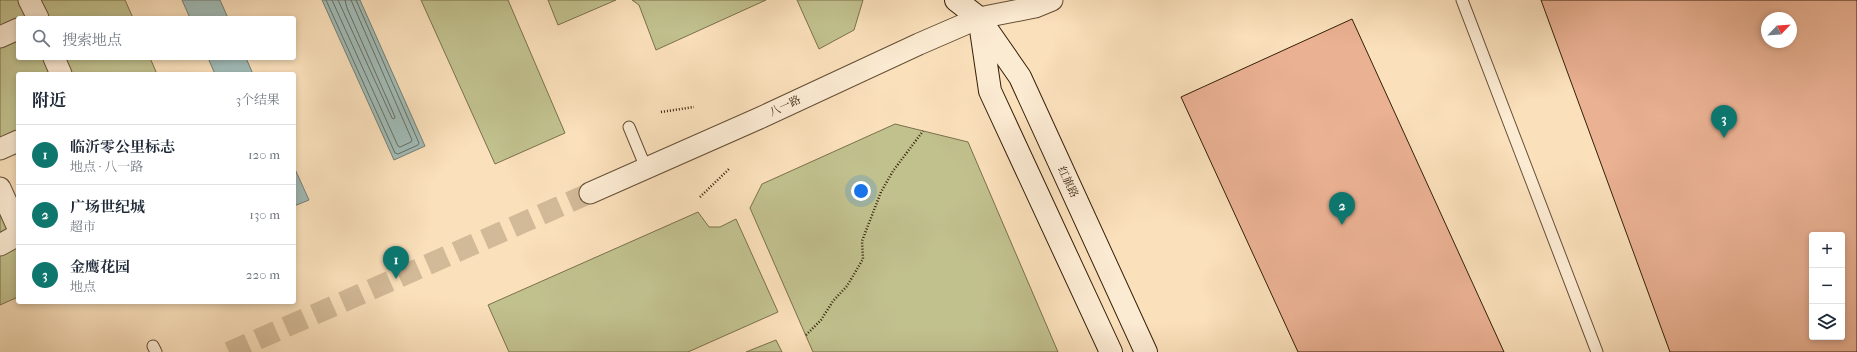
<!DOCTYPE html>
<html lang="zh">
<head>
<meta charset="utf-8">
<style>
	:root { --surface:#fff; --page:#f2f2f3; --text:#1f2937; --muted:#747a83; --line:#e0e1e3; --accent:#0f766e }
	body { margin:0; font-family:"IM FELL French Canon","Noto Serif SC",serif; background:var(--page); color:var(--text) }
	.controls { position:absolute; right:12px; bottom:12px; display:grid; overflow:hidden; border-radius:4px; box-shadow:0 2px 6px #0003 }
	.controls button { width:36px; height:36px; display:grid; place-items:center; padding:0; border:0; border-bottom:1px solid var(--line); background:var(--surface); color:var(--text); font:20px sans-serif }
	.compass { position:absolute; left:1761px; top:12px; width:36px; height:36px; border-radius:50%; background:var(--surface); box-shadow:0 2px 6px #0003; rotate:65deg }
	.you { position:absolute; left:861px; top:191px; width:14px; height:14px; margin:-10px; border:3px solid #fff; border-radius:50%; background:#1a73e8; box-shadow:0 0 0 6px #1a73e833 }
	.badge { display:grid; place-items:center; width:26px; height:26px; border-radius:50%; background:var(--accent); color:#fff; font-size:13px; font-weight:700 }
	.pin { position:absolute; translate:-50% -33px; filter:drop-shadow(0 1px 2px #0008) }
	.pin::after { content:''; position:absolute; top:21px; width:14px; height:12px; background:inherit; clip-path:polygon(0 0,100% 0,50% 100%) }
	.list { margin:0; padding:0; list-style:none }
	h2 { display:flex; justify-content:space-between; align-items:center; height:52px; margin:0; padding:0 16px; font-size:17px }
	h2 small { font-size:13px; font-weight:400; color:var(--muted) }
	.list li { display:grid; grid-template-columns:26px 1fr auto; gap:12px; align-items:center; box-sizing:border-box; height:60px; padding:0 16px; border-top:1px solid var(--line) }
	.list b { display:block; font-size:15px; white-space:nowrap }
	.list p { margin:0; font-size:13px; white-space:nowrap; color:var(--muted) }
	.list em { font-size:13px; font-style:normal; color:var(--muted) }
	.icon { flex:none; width:22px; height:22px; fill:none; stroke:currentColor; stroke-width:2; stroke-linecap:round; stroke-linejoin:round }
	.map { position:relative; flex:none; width:1857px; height:352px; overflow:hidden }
	.search { position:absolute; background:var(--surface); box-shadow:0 2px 6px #0003; left:16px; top:16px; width:280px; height:44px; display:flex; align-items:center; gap:10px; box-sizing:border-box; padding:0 14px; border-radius:4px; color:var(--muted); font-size:15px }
	.panel { position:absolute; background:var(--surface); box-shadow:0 2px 6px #0003; left:16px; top:72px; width:280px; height:232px; border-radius:4px }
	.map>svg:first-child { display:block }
</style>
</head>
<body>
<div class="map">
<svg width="1857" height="352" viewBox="0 0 1857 352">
	<rect width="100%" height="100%" fill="#fae0bb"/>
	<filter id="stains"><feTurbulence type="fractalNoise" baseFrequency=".005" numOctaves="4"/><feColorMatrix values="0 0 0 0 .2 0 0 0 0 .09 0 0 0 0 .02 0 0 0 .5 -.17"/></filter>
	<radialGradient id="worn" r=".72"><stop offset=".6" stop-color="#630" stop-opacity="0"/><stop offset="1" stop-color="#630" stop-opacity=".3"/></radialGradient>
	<path fill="#c1c18e" stroke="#7a704b" d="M0,0H125L133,18H18V58H150L157,74H18V141L0,149Z
		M421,0H508L565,133L495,164Z
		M548,0H616L558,25Z
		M632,0H766L656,50L639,5Z
		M797,0H863L854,30L819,49Z
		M895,124L968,142L1058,352H813L750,208L762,184Z
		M0,188L18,228V297L0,305Z
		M698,212L709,227H720L736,219L778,312L688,352H509L488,305Z
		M776,340L782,352H746Z"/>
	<path fill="#a0bbb7" stroke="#757d71" d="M182,0H220L228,18H190Z
		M322,0H360L425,146L394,160Z
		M208,58H246L253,74H215Z
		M294,167L309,200L294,206Z"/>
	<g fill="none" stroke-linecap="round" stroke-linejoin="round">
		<path stroke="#6a6d60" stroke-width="1" d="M326,0L395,153L398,154L418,145L419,143L356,0
			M332,0L398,146L400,147L411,142L412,140L351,0
			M338,0L392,118L394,119L395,117L347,8L345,0"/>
	</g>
	<path fill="#eab193" stroke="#341f08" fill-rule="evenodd" d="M1541,0H1857V352H1670ZM1767,18H1791V42H1767ZM1812,235H1842V337H1812Z
		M1352,19L1504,352H1298L1181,97Z"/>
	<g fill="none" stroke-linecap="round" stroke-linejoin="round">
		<path stroke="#d2b997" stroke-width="21" stroke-dasharray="21 10" stroke-linecap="butt" d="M229,352L590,193"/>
		<defs>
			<path id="lane" d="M1462,0L1597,352
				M629,127L646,168
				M153,346L156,352"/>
			<path id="street" d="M29,0L38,18
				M0,37L18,29
				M54,58L61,74
				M0,149L18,141
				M0,188L18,228
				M590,193L762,117L919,44L979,18L1035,7L1052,0
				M0,245L18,235"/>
			<path id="secondary" d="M956,0L979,18L1020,77L1146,352
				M980,23L990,91L1111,352"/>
		</defs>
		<use href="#lane" stroke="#664f35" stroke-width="13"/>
		<use href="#street" stroke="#664f35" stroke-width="23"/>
		<use href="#secondary" stroke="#341f08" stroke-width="24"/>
		<path stroke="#341f08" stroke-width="2.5" stroke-dasharray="1 2" stroke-linecap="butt" d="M661,112L694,107
			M700,197L730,168
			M806,335L821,320L833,301L847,286L863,259L862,241L881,192L893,171L923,131"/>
		<use href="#lane" stroke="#fcebd3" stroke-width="11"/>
		<use href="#street" stroke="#fcebd3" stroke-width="21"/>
		<use href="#secondary" stroke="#fcebd3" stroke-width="22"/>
	</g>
	<g text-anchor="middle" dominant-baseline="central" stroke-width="3.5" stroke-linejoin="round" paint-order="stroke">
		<g font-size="11" fill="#341f08" stroke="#fcebd3">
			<text transform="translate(785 106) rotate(-25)">八一路</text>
			<text transform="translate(1068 182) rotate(65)">红旗路</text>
		</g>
	</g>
	<rect width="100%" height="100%" filter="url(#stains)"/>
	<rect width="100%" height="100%" fill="url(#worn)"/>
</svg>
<div class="controls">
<button>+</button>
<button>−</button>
<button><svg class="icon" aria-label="layers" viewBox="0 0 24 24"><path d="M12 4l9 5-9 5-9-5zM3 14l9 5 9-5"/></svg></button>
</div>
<svg class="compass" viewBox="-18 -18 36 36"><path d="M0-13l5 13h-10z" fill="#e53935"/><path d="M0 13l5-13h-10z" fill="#747a83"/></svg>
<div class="you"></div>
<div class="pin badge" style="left:396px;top:279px">1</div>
<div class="pin badge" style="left:1342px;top:225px">2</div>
<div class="pin badge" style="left:1724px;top:138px">3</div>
<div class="search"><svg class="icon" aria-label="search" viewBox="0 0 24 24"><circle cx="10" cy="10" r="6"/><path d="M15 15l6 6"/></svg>搜索地点</div>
<section class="panel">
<h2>附近<small>3个结果</small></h2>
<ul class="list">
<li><span class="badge">1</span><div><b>临沂零公里标志</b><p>地点 · 八一路</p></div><em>120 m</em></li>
<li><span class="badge">2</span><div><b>广场世纪城</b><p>超市</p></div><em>130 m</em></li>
<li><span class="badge">3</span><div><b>金鹰花园</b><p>地点</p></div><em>220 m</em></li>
</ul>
</section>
</div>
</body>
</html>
